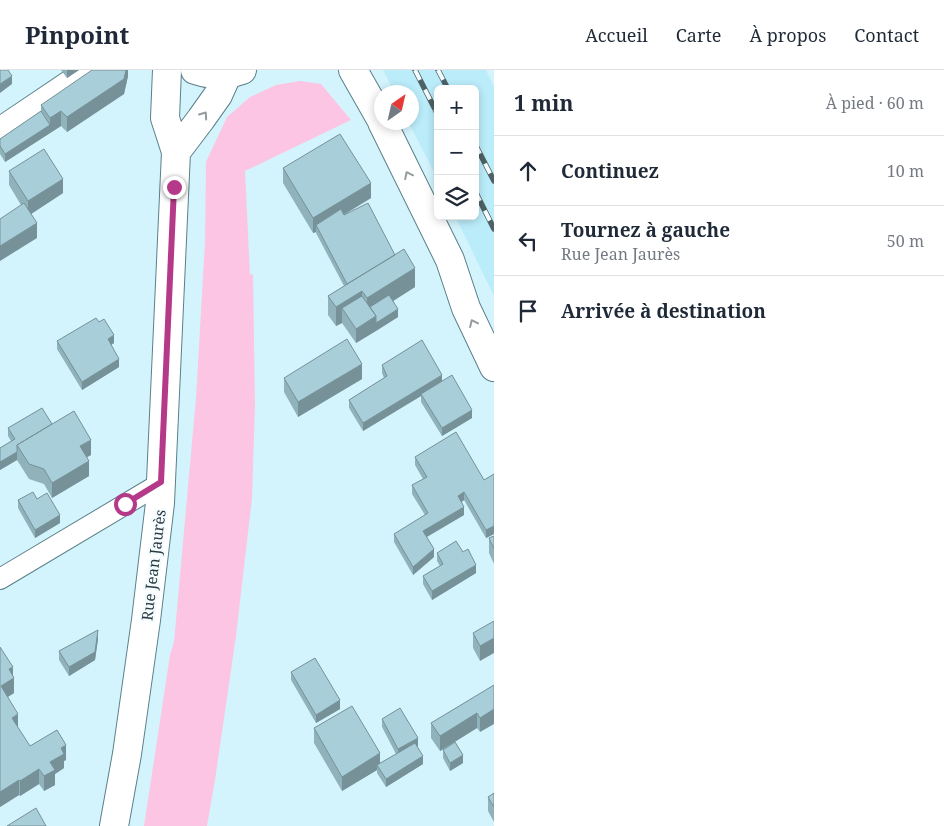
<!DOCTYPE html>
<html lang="fr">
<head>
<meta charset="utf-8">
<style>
	:root { --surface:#fff; --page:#f6f6f7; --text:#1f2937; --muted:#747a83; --line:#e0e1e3 }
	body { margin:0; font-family:"Noto Serif",serif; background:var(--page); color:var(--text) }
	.controls { position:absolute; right:15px; top:15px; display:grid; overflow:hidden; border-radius:8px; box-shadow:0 2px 8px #0003 }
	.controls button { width:45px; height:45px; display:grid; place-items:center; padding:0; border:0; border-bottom:1px solid var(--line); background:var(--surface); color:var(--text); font:25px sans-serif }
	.compass { position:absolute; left:374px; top:15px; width:45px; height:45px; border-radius:50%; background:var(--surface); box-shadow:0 2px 8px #0003; rotate:34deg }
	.stop { position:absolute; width:15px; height:15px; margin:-11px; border:4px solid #b53989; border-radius:50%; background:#fff }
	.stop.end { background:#b53989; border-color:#fff; box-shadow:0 1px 5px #0008 }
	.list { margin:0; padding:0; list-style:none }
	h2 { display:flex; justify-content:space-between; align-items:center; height:65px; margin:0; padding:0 20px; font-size:21px }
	h2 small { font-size:16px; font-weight:400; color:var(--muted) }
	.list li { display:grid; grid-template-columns:32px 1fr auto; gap:15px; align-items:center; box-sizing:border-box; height:70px; padding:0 20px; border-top:1px solid var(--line) }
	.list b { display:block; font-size:19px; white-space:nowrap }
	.list p { margin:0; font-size:16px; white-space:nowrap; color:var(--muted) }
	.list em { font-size:16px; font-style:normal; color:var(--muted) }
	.icon { flex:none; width:28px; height:28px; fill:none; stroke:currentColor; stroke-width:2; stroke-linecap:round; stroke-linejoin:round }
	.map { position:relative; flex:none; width:494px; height:756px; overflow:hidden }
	header { display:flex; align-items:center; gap:30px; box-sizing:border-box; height:70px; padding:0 25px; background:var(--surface); border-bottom:1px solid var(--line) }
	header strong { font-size:24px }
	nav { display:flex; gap:28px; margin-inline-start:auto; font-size:18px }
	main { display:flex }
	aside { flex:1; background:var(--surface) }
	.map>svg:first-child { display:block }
</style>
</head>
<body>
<header>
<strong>Pinpoint</strong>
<nav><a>Accueil</a><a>Carte</a><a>À propos</a><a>Contact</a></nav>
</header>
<main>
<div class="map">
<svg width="494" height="756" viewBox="0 0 494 756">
	<rect width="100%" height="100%" fill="#d4f4fd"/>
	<path fill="#bbecfa" d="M383,0H486L494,17V226L455,146H475V19H438V110L409,53L412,52V22H394Z"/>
	<path fill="#fdc5e4" d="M300,11L321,14L351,50L245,101L250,205L253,204L255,335L252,428L236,566L215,710L207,756H144L170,585L174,572L196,328L205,172L206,92L227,47L250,27L276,15Z"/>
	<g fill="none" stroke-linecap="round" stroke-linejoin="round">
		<defs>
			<path id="lane" d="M0,509L161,413"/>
			<path id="street" d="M195,0C214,6 224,6 242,0
				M353,0L382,51
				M382,52L450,190L466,238L494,297
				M0,62L92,0
				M176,82L201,49L218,25L227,5
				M114,756L127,684L146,550L160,433L176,82L165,48L167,0"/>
		</defs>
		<use href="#lane" stroke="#5a7f89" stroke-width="22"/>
		<use href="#street" stroke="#5a7f89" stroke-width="30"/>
		<use href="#lane" stroke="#fff" stroke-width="20"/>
		<use href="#street" stroke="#fff" stroke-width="28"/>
		<defs>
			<path id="rail" d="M415,0L438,45
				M438,0L448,19
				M475,74L494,111
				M475,121L494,159"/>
		</defs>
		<use href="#rail" stroke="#4e6166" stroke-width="5.5"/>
		<use href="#rail" stroke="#f4fcff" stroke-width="4" stroke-dasharray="11" stroke-linecap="butt"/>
	</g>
	<path fill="#90b2bb" d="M61,0H79L67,8Z
		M128,0V6L124,24L67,62L61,56L5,92L0,84V69L41,41V35Z
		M283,98L371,128L344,145L395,185L415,217L393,231L398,247L356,273L342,253L336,256L328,245V226L344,216L316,163V162L313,163L283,113Z
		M9,101L63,123L31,144L37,168L21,135L9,115Z
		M99,252L114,273L111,275L119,297L82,320L57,279V271Z
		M382,295L442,311L472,348L442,366L421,332V326L363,361L349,338V330L384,308L382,303Z
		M284,308L362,309L298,347L284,322Z
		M52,354L91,385L87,387L89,406L52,428L44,414L29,409L17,390L0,400V378L11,371L8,366V358Z
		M415,387L484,410L494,404V464L486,468L464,430L462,432L464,445L427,467L434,487L413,505L394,472V464L425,445L412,424V415L423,409L415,395Z
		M37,429L60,453L35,468L18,438V430Z
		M494,466V494L489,483V468Z
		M463,482L476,503L432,530L423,514V506L440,496L437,491V483Z
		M494,551L480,591L473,578V563Z
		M98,569L95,590L69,606L59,590V581Z
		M0,577L13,606L14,623L8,627L18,658L30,676L66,690L64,691V698L55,704V715L44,721L39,714L20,726L19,725L0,737Z
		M291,602L340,639L316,653L291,610Z
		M494,615L480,662L477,658L440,681L431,668V653Z
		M382,649L418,676L417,677L423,694L386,717L377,703V700L342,721L314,673V658L380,693L396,684L382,657Z
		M443,680L463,693L450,701L443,688Z
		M494,723V752L488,741V727Z"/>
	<path fill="#769198" d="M67,0H79L67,8Z
		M126,0H128V6L124,24L67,62V47Z
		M12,6V14L0,23V14Z
		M61,41V56L5,92V84L50,55V48Z
		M63,109V123L28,146V131Z
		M371,113V128L318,160L316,155V162L313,163V148Z
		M37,153V168L0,191V176Z
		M415,198V217L371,245L367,239V228Z
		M362,221V240L342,238V253L336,256V237Z
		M398,239V247L376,261V253Z
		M376,246V261L356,273V259Z
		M114,265V273L108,277V269Z
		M119,289V297L82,320V312Z
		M362,294V309L298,347V332Z
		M442,305V313L421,324V326L363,361V353Z
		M472,340V348L442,366V358Z
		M91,370V385L80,391V376Z
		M17,382V390L0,400V392Z
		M89,391V406L52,428V413Z
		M464,422V430L458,434V426Z
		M464,437V445L423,469V461Z
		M60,445V453L35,468V460Z
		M494,456V464L486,468V460Z
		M434,479V487L413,505V497Z
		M476,495V503L432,530V521Z
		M98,560V569L95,590L69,606V597Z
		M494,568V583L480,591V576Z
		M13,597V609L14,608V623L1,631V616L9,599Z
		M340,630V639L316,653V645Z
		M494,639V654L480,662V648Z
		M477,643V658L440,681V666Z
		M18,644V659L12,648Z
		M418,668V676L398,687V679Z
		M66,675V690L64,691V698L55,704V715L44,721V706L50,692L61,678Z
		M380,683V698L377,695V700L342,721V707Z
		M463,685V693L450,701V693Z
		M423,686V694L386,717V709Z
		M39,699V714L20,726V711Z
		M19,710V725L0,737V722Z"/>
	<path fill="#a8cfd9" stroke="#769198" d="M0,0H8L12,6L0,14Z
		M92,0H126L124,9L67,47L61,41L50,48L41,35Z
		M41,41L50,55L5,84L0,76V69Z
		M340,64L371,113L313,148L283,98Z
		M44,79L63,109L28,131L9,101Z
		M24,133L37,153L0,176V149Z
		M368,133L395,185L347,214L316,155L341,139L344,145Z
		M404,179L415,198L367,228L362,221L336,237L328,226Z
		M389,225L398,239L376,253V246L370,237Z
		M362,226L376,246L356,259L342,238Z
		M96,248L99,252L104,249L114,265L108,269L119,289L82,312L57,271Z
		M347,269L362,294L298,332L284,308Z
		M422,270L442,305L363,353L349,330L387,306L382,295Z
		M452,305L472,340L442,358L421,324Z
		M42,338L52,354L17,375V382L0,392V378L15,369L8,358Z
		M74,341L91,370L80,376L89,391L52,413L44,399L29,394L17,375Z
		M456,362L484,410L494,404V456L486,460L464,422L458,426L464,437L423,461L434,479L413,497L394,464L428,443L412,415L427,407L415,387Z
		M33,422L37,429L47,423L60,445L35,460L18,430Z
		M494,466V479L489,468Z
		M456,471L463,482L468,479L476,495L432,521L423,506L443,494L437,483Z
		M494,551V568L480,576L473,563Z
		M98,560L95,582L69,597L59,581Z
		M0,577L13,597L9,599L14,608L1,616L18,644L12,648L30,676L57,660L66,675L61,678L64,684L50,692L55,700L44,706L39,699L20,711L19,710L0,722Z
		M315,588L340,630L316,645L291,602Z
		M494,615V639L480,648L477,643L440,666L431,653Z
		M352,636L380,683L342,707L314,658Z
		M400,638L418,668L398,679L382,649Z
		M455,672L463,685L450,693L443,680Z
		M415,673L423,686L386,709L377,695Z
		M494,723V737L488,727Z
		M36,738L46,756H7Z"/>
	<defs><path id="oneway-chevron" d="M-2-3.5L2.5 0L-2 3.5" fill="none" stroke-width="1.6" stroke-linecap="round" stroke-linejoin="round" transform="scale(1.25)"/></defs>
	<g stroke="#949c9e">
		<use href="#oneway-chevron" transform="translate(204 45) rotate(-55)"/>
		<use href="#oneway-chevron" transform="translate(408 105) rotate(-116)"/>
		<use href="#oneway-chevron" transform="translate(473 253) rotate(-115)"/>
	</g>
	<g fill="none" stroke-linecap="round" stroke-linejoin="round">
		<path stroke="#b53989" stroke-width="6" d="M125,434L161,412L174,117"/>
	</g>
	<g text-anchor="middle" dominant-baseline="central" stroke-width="5" stroke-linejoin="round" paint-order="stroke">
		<g font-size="15" fill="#2a3a3e" stroke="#f4fcff">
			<text transform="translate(153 495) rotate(-83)">Rue Jean Jaurès</text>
		</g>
	</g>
</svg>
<div class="controls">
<button>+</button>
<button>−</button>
<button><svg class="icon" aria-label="layers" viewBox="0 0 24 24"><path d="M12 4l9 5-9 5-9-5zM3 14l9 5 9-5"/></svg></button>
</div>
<svg class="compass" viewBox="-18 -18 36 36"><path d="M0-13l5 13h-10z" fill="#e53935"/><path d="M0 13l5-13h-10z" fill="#747a83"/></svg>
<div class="stop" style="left:125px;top:434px"></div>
<div class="stop end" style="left:174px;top:117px"></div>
</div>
<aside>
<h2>1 min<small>À pied · 60 m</small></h2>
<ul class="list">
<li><svg class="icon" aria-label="ahead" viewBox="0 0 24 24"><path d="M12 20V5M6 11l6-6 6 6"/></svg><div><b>Continuez</b></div><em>10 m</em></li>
<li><svg class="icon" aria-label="left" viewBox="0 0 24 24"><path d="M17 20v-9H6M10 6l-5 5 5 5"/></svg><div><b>Tournez à gauche</b><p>Rue Jean Jaurès</p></div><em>50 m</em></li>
<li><svg class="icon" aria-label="arrive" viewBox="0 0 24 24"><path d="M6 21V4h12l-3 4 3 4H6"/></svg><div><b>Arrivée à destination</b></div></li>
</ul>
</aside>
</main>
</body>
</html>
